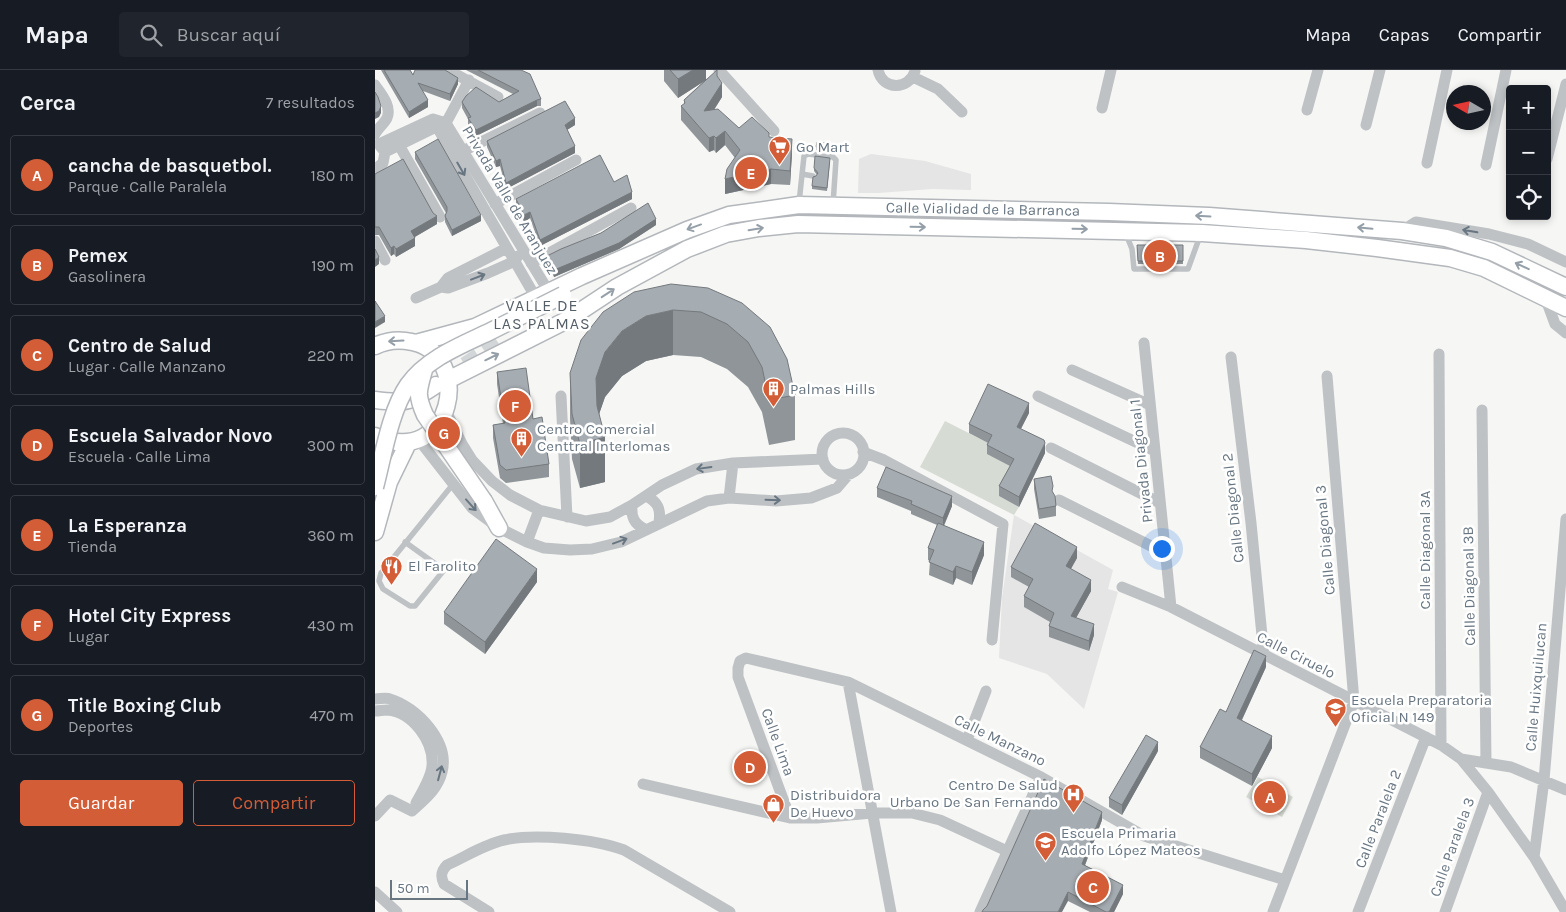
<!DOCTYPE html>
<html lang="es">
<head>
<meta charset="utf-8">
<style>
	:root { --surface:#171b24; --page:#20242c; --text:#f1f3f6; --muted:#9ea1a6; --line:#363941; --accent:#d35d37 }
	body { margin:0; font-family:Karla,sans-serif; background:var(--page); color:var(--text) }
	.controls { position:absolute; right:15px; top:15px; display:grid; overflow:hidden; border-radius:5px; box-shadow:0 2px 8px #0003 }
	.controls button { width:45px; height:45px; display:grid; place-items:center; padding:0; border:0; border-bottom:1px solid var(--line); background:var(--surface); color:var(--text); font:25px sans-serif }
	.compass { position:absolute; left:1071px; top:15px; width:45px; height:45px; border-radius:50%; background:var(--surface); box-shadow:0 2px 8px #0003; rotate:279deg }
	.scale { position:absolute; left:15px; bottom:12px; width:78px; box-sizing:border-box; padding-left:5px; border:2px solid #687682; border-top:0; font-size:14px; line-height:18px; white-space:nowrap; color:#687682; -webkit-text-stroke:4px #fff; paint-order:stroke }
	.you { position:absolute; left:786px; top:478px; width:18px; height:18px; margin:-12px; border:4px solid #fff; border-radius:50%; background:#1a73e8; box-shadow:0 0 0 8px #1a73e833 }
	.badge { display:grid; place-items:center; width:32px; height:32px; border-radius:50%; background:var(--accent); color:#fff; font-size:16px; font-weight:700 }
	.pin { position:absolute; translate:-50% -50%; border:2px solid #fff; box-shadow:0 1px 5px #0006 }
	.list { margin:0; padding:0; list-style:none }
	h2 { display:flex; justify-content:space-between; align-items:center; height:65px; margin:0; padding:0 20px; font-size:21px }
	h2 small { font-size:16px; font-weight:400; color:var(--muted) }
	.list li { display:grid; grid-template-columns:32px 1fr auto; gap:15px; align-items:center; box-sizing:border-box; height:80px; margin:0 10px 10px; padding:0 10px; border:1px solid var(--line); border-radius:5px }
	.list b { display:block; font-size:19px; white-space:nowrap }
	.list p { margin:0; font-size:16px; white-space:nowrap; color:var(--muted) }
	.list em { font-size:16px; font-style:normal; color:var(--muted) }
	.actions { display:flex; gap:10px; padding:15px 20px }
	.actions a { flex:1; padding:11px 0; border:1px solid var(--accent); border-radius:5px; text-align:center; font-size:18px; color:var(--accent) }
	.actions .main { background:var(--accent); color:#fff }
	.icon { flex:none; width:28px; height:28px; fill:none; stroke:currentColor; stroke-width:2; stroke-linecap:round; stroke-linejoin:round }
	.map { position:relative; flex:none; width:1191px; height:842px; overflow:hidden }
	header { display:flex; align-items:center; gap:30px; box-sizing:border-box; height:70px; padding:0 25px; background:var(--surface); border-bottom:1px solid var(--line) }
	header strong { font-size:24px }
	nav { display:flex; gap:28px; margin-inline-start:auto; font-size:18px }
	.search { width:350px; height:45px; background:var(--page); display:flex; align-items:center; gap:12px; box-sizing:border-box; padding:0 18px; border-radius:5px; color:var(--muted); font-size:19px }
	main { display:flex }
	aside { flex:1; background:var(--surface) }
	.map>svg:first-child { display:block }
</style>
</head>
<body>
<header>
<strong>Mapa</strong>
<div class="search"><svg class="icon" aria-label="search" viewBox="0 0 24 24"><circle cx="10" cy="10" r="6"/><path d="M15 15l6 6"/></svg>Buscar aquí</div>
<nav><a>Mapa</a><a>Capas</a><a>Compartir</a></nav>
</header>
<main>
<aside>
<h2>Cerca<small>7 resultados</small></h2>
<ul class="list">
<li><span class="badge">A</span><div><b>cancha de basquetbol.</b><p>Parque · Calle Paralela</p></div><em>180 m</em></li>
<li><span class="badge">B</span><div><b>Pemex</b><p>Gasolinera</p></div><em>190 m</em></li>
<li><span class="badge">C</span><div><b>Centro de Salud</b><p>Lugar · Calle Manzano</p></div><em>220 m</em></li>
<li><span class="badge">D</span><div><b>Escuela Salvador Novo</b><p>Escuela · Calle Lima</p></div><em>300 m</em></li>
<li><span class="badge">E</span><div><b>La Esperanza</b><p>Tienda</p></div><em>360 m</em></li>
<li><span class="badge">F</span><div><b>Hotel City Express</b><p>Lugar</p></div><em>430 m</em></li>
<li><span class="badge">G</span><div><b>Title Boxing Club</b><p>Deportes</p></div><em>470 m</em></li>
</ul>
<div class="actions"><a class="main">Guardar</a><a>Compartir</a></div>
</aside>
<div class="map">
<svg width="1191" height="842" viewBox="0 0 1191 842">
	<rect width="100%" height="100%" fill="#f6f6f4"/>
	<path fill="#e4e5e4" d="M496,84L550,91L596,104V120L557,119L503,123H483L484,89Z
		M639,445L738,500L733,519L743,522L709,639L672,604L624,588L627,528Z"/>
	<path fill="#d6dbd3" d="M570,351L617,375L639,398L624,426L644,437L639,445L545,397Z
		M883,707L918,727L907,747L871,727Z"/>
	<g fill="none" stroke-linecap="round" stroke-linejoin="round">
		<path stroke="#d2d6d8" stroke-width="16" stroke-dasharray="16 8" stroke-linecap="butt" d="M90,295L126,271"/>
		<defs>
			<path id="secondary" d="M41,273L100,257L207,206L312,160L354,145L424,135L734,142L834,146L1027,161L1071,168L1117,182L1191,217
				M0,276C12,270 24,269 37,272C99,284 79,400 0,366
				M73,310L192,250L242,217L312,179L351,164L384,158L423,154L827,163L931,170L1002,178L1075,188L1109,198L1191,238
				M0,330C31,334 36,332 61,315
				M109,431L124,458
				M0,462L14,412L33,373"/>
		</defs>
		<use href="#secondary" stroke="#b3b7bb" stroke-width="19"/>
		<path stroke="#bec2c5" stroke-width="5.5" d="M427,104L438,106
			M424,133L429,86L433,84L458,87L461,90L458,134
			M751,164L757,179L759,199H813L825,166
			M30,472L69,500L40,536H35L8,519L4,511L6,503L79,413"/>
		<path stroke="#bec2c5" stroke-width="11" d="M73,0L123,27
			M344,0L399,61
			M503,0C507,20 534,21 540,1
			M538,7L563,19L587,42
			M0,15C6,24 17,36 12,48C9,54 3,58 0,64
			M727,38L736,0
			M932,40L943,0
			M71,53L94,10
			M991,55L1005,0
			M62,57L161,228
			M4,74L58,49L71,53L174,222
			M24,75L65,147
			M88,81L165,43
			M10,82L67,54
			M1172,89L1191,14
			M1052,93L1072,0
			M1111,95L1131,0
			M0,99L8,93L10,82L5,76
			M120,134L201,90
			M1027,161L1041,152L1114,164L1153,174L1191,192
			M0,171L10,190
			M156,193L256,138
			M66,217L73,218L113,203L140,191L143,186
			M1170,227L1180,254L1191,263
			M41,228L66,217L73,208L132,178
			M769,273L796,537
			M1064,284L1066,675
			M856,287L876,453L889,586
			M697,300L775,335
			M186,326L192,447
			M663,326L780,381
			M1107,340L1111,692
			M71,341L87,374L97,390L117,411L135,425L164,440L211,451L235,447L257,435L287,415L321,399L358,393L448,389
			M447 384a21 21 0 1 1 42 0a21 21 0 1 1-42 0Z
			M44,370L97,438L124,458L152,472L169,478L195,480L217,479L246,472L332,431L354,428L401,431L436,428L462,418L474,404
			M676,378L785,433
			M488,382L509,390L628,454L617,570
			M271,426C283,432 286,439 284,452
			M354,428L358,393
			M684,430L790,483
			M257,435C256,447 259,454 270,459
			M152,472L164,440
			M747,517L796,537L1066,675L1086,689L1113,722L1159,787L1191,842
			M473,612L516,842
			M0,629C5,629 11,627 15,629C42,637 75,672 67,702C63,719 50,729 37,741
			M0,641C4,641 8,640 12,640C38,642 59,672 57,696C56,708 47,722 41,733
			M592,670L611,621
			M1086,689L1136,697L1191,720
			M268,714L415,748H442L497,743H537L565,750L632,781
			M0,746L15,730L37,741
			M415,748L363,607V598L365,591L371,588L473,612L666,707L769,766L910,810
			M1159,787L1169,710L1191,449
			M0,822L22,842
			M114,842L69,814C65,806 66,801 72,795C90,787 110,774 129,770C160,763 219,769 249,780L355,842
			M605,842L666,707
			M898,842L979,631L952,306
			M983,842L1051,667
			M1070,842L1113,722"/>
		<use href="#secondary" stroke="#fff" stroke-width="16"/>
		<defs>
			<path id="secondary-bridge" d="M49,300C43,321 41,325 50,345L109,431
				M0,417C8,387 15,341 33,315C52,288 87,275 116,261C140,249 164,237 188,225"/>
		</defs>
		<use href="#secondary-bridge" stroke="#b3b7bb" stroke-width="19" stroke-linecap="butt"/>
		<use href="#secondary-bridge" stroke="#fff" stroke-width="16"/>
	</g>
	<path fill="#8f9599" d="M6,0H35L38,5L83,14L75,31L48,21L53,37L34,48Z
		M91,0H146L166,29V36H162L101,66L93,55V49L87,38V32H124L138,24Z
		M289,0H331V9L342,6L347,27L339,40L364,58L394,67L417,83L415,115L396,114L350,124L360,88L350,75L341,83L339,80L334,82L306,50V36L309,34V30L328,12L303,28L289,11Z
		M200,55L192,60L200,83L131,119L125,96L121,97L112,77V71Z
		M442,72L456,74V82L441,80Z
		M40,82L106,151L77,166L70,152V146L71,143L40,89Z
		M455,91L452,121L437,119V116L442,105L439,101V98Z
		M0,104L62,154L40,167V176L21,187L19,184L16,186L4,165H0Z
		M239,112L257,129L165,176L155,148L149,152L141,135V129Z
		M281,155L244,179L179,207L172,193V186Z
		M808,175V194H763L762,178Z
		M333,218L420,325V370L394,375L387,342L373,317L352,299L326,287L298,285L271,291L247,306L230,327L224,344L230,412L205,418L197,389L195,348V303Z
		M122,302L158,349L174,394V407L131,413L125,408L118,368V355L128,354L122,314Z
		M654,343L646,359L670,383L644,437L624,426V416L635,396L612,384V375L613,373L594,363V354Z
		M659,409L678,424L681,436V446L664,449L659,419Z
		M502,418L577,436L569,456L609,485L597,515L581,508L578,515L554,505L555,491L553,490V478L562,455L536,444V441L502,427Z
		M702,488L696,499L716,521L701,548L719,565L714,581L674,567V556L675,552L649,537V526L654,517L636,507V497Z
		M162,512L110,584L69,554V542Z
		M891,597L867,650L897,678L877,716L825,688V677L851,642Z
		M783,681L747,745L734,737V728Z
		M727,750L710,795L748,824L739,842H715L693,831L607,842Z"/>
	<path fill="#74797d" d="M318,0H331V10L303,28V9Z
		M83,8V14L75,31V24Z
		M347,13V27L329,55V41Z
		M53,30V37L34,48V42Z
		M162,30V36L101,66V60Z
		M6,36V43L4,47L0,49V43Z
		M200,48V55L190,61V55Z
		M350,61V75L341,83V68Z
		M339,66V80L334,82V68Z
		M417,69V83L415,115V101Z
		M200,76V83L131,119V113Z
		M125,89V96L121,97V91Z
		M396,99V114L350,124V109Z
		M257,122V129L165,176V170Z
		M155,142V148L149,152V145Z
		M106,145V151L77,166V160Z
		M62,146V154L36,169V161Z
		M281,149V155L244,179L179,207V200Z
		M40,168V176L21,187V179Z
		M19,176V184L16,186V178Z
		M4,187V194L0,197V190Z
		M298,240V285L271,291L247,306L230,327L221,353V308L230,282L247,261L271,246Z
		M10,246V252L0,258V252Z
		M654,333V343L642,366V357Z
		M230,367V412L205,418V374Z
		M670,373V383L644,437V427Z
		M577,426V436L568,457V448Z
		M609,472V485L597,515V502Z
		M702,477V488L691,507V496Z
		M581,496V508L578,515V502Z
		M162,499V512L110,584V572Z
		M716,510V521L696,557V546Z
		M719,554V565L714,581V571Z
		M891,586V597L862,660V648Z
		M897,666V678L877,716V704Z
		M783,672V681L747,745V735Z
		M727,742V750L707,803V794Z
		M748,815V824L739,842H734Z
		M693,822V831L687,842H683Z"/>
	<path fill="#a6adb2" stroke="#74797d" d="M9,0H35L38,5L40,0H70L83,8L75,24L43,13L53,30L34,42Z
		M103,0H146L155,4L166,29L162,30L101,60L93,48L96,47L87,32L91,26L101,17L124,32L144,21Z
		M295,0H318L303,9Z
		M342,0V6L347,13L329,41L343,39L364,58L377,47L394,63V67L417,69L415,101L396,99L350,109L352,99L365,80L350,61L341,68L339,66L334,68L306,36L310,33L309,30Z
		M0,22L3,27L6,36L4,41L0,43Z
		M190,31L200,48L190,55L200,76L131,113L125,89L121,91L112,71Z
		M63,69L106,145L77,160L70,146L72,141V137L40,82Z
		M442,72L456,74V79L441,77Z
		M225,85L239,112L252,105L257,122L165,170L155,142L149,145L141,129Z
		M440,86L455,88L452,118L437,116L438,107L441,106L443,103L439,98Z
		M28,89L58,143L62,146L36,161L40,168L21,179L19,176L16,178L4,157H0V104Z
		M273,133L281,149L244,173L179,200L172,186L186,179L226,163Z
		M762,175H808V191H763Z
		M0,179L4,187L0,190Z
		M296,214L333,218L367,233L395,257L412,289L420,325L394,330L387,297L373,272L352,254L326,242L298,240L271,246L247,261L230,282L221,308L222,336L230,367L205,374L197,344L195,303L206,270L228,242L259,222Z
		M0,231L10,246L0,252Z
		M151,298L158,349L167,347L174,394L131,400L125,395L118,355L130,353L122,302Z
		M613,314L654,333L642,357L669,370L670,373L644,427L624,416L639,389L612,375L617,365L594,354Z
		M511,397L577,426L568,448L536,434L537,431L502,418Z
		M676,406L678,416L677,421L680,426L681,436L664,439L659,409Z
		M563,453L609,472L597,502L581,496L578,502L554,492L559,480L553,478Z
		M660,453L702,477L691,496L716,510L696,546L719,554L714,571L674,556L679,543L649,526L658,509L636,497Z
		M121,469L162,499L110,572L69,542Z
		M879,580L891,586L862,648L897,666L877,704L825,677L845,639L851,642Z
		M771,665L783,672L747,735L734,728Z
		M669,709L727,742L707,794L748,815L734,842H731L693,822L683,842H607L608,840L612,836Z"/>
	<defs><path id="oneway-shaft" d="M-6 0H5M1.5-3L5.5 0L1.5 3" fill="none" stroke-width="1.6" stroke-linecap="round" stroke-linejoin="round" transform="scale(1.25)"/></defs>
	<g stroke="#687682">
		<use href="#oneway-shaft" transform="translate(86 99) rotate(60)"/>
		<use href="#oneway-shaft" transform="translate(1095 161) rotate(-170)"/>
		<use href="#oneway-shaft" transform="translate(103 207) rotate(-21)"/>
		<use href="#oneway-shaft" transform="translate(329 398) rotate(172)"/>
		<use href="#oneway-shaft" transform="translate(398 430) rotate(2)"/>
		<use href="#oneway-shaft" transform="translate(96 435) rotate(48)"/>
		<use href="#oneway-shaft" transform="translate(245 471) rotate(-20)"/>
		<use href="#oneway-shaft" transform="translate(65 703) rotate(-75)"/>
	</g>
	<g stroke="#959fa8">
		<use href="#oneway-shaft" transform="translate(828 146) rotate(-177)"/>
		<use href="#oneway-shaft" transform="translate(319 157) rotate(160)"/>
		<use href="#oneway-shaft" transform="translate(543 157) rotate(1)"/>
		<use href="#oneway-shaft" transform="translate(990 158) rotate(-175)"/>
		<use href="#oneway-shaft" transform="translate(381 159) rotate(-9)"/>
		<use href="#oneway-shaft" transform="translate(705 159) rotate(1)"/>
		<use href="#oneway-shaft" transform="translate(1147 196) rotate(-155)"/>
		<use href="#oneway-shaft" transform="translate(233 223) rotate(-33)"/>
		<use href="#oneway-shaft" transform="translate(21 271) rotate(177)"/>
		<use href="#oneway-shaft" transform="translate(117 287) rotate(-26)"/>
	</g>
	<defs>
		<symbol id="supermarket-pin" viewBox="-11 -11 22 30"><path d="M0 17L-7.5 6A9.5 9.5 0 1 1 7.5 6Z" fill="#d35d37" stroke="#fff"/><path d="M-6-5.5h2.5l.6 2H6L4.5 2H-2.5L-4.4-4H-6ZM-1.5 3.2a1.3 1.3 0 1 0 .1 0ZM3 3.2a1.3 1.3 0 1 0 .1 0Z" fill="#fff"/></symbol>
		<symbol id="building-pin" viewBox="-11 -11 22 30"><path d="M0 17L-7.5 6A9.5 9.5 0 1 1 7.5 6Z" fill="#d35d37" stroke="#fff"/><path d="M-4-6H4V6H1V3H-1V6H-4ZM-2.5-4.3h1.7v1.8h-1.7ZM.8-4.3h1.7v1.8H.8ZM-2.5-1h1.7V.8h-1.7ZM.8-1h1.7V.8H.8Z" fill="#fff"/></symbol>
		<symbol id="restaurant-pin" viewBox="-11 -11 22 30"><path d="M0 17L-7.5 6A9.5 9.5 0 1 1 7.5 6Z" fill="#d35d37" stroke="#fff"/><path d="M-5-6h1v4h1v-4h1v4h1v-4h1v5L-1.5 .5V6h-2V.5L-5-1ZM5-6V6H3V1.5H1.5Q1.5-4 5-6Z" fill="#fff"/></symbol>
		<symbol id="school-pin" viewBox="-11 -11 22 30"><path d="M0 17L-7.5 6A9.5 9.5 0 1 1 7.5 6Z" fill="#d35d37" stroke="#fff"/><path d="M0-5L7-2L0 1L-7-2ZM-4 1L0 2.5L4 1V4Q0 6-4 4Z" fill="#fff"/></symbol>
		<symbol id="hospital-pin" viewBox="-11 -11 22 30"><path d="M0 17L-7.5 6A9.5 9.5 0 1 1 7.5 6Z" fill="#d35d37" stroke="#fff"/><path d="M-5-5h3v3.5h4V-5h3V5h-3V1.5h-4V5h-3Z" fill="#fff"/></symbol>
		<symbol id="shop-pin" viewBox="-11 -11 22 30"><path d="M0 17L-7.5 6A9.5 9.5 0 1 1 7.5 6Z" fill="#d35d37" stroke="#fff"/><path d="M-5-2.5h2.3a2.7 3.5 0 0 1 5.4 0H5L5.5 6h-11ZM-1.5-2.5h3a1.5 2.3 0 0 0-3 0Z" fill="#fff"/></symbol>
	</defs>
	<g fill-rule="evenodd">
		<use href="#supermarket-pin" x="392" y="64" width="25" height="34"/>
		<use href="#building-pin" x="386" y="306" width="25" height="34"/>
		<use href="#building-pin" x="134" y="356" width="25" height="34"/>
		<use href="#restaurant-pin" x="4" y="484" width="25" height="34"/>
		<use href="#school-pin" x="948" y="626" width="25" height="34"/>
		<use href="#hospital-pin" x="686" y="712" width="25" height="34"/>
		<use href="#shop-pin" x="386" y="722" width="25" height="34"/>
		<use href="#school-pin" x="658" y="760" width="25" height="34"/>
	</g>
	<g text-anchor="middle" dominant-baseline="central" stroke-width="5" stroke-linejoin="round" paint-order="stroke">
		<g font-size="15" fill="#687682" stroke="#fff" text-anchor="start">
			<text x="421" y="77">Go Mart</text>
			<text x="415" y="319">Palmas Hills</text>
			<text x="162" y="359">Centro Comercial<tspan x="162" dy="17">Centtral Interlomas</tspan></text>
			<text x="33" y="496">El Farolito</text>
			<text x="976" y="630">Escuela Preparatoria<tspan x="976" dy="17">Oficial N 149</tspan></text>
			<text x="683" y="715" text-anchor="end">Centro De Salud<tspan x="683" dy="17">Urbano De San Fernando</tspan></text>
			<text x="415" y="725">Distribuidora<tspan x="415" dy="17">De Huevo</tspan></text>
			<text x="686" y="763">Escuela Primaria<tspan x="686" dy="17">Adolfo López Mateos</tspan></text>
		</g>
		<g font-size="15" fill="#687682" stroke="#fff">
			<text transform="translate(135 130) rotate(59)">Privada Valle de Aranjuez</text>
			<text transform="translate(608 139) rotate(1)">Calle Vialidad de la Barranca</text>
			<text transform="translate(766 391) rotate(-96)">Privada Diagonal 1</text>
			<text transform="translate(858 438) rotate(-96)">Calle Diagonal 2</text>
			<text transform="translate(950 470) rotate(-95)">Calle Diagonal 3</text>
			<text transform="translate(1050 480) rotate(-90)">Calle Diagonal 3A</text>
			<text transform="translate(1094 516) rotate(-91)">Calle Diagonal 3B</text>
			<text transform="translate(921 585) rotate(27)">Calle Ciruelo</text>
			<text transform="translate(1161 617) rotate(-85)">Calle Huixquilucan</text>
			<text transform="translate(625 670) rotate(26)">Calle Manzano</text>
			<text transform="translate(403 672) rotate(70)">Calle Lima</text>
			<text transform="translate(1003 749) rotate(-69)">Calle Paralela 2</text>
			<text transform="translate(1077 777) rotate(-70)">Calle Paralela 3</text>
		</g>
		<g font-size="16" letter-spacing="1" fill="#555f68" stroke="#fff">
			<text x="167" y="235">VALLE DE<tspan x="167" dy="18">LAS PALMAS</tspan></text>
		</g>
	</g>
</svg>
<div class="controls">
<button>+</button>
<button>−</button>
<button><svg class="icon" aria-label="locate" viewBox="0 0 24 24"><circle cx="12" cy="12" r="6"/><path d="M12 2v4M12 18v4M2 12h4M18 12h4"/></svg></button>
</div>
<svg class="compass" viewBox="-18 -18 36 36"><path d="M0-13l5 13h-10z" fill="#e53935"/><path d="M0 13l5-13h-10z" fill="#9ea1a6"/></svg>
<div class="scale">50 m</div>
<div class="you"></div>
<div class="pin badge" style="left:895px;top:727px">A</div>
<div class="pin badge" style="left:785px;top:186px">B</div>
<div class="pin badge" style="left:718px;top:817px">C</div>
<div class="pin badge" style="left:375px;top:697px">D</div>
<div class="pin badge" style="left:376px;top:103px">E</div>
<div class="pin badge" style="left:140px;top:336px">F</div>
<div class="pin badge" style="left:69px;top:363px">G</div>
</div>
</main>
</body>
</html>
